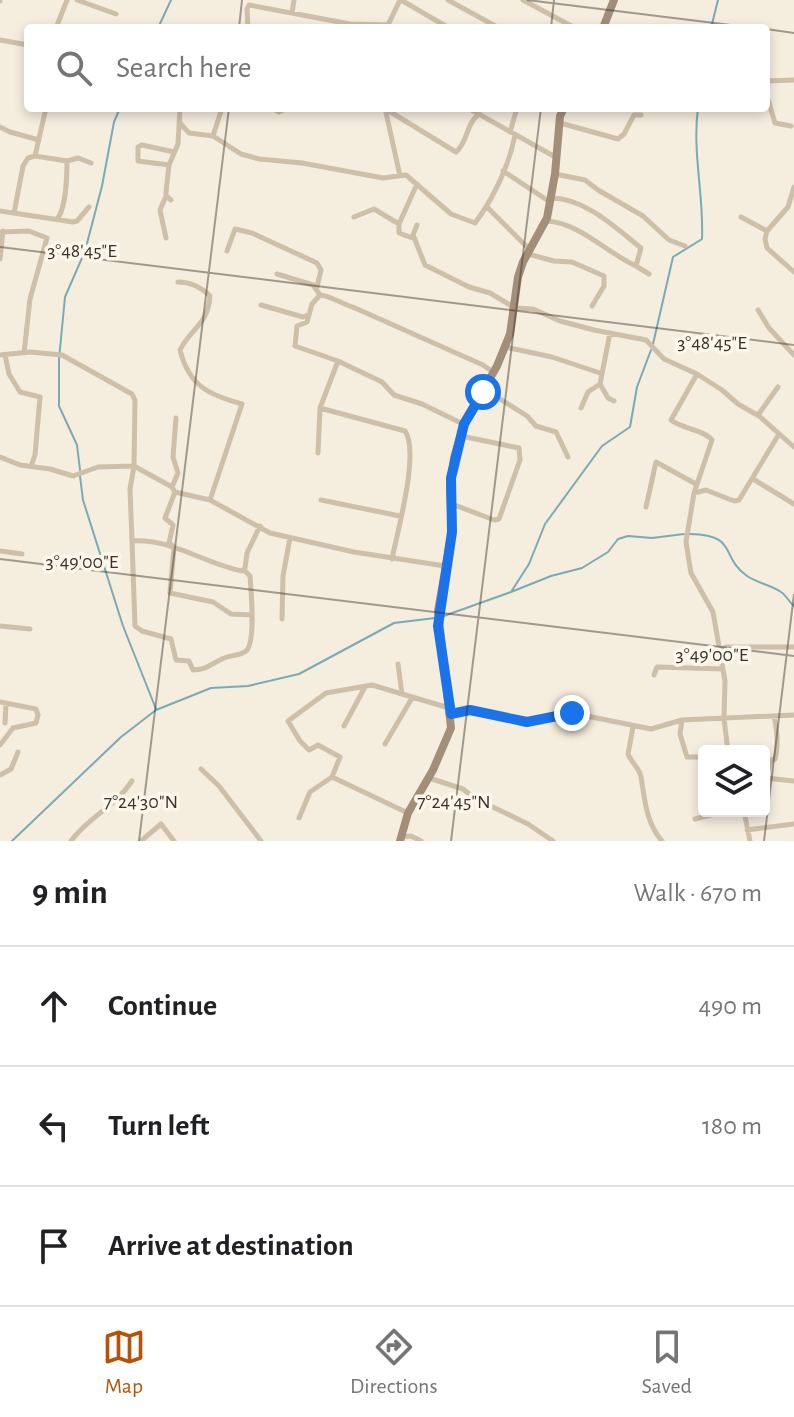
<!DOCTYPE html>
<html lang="en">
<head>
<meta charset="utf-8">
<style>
	:root { --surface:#fff; --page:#f6f6f6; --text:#202124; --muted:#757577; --line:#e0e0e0; --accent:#b45309 }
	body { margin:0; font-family:"Alegreya Sans",sans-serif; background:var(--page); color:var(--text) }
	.controls { position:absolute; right:24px; bottom:24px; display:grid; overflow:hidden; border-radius:8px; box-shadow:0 4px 12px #0003 }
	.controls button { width:72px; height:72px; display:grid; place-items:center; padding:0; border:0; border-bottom:2px solid var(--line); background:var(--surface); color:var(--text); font:40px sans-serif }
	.stop { position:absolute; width:24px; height:24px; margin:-18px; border:6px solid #1a73e8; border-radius:50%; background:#fff }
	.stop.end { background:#1a73e8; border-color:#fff; box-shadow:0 2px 8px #0008 }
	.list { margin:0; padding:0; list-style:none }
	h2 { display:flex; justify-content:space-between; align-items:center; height:104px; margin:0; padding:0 32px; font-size:34px }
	h2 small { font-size:26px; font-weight:400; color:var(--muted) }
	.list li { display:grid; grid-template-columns:52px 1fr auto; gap:24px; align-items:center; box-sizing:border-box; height:120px; padding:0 32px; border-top:2px solid var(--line) }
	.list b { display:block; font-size:30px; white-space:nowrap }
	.list em { font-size:26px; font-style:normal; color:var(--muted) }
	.icon { flex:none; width:44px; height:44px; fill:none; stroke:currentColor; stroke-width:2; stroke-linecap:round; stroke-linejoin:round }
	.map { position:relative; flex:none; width:794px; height:841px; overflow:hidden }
	.search { position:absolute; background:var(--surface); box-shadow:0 4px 12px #0003; left:24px; right:24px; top:24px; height:88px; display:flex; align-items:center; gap:20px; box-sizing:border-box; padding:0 28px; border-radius:8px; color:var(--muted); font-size:30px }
	.sheet { height:464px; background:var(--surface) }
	nav { display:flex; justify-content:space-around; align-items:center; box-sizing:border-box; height:112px; border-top:2px solid var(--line); background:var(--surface); font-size:22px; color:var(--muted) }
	nav a { display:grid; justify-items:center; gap:4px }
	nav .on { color:var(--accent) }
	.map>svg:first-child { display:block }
</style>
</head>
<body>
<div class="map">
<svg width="794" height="841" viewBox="0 0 794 841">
	<rect width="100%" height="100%" fill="#f5edde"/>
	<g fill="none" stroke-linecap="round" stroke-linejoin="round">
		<path stroke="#7aaab5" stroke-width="2" d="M158,28L171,0
			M711,28L718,0
			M653,344L673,257L702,239C704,195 692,152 698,108
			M80,470L77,445L59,406V359L65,297L85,251L102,186L114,122L120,108
			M80,476L83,500L123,626L156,709
			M690,534C739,535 719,556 747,576C757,583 771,585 781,592C786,595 789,602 794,606
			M511,592L551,576L582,568L608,552L618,539L628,536L652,538L684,534
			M441,617L511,592L529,564L545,524L602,446L630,427L637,387L651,350
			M12,841L121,737L156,710L211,688L248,686L299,674L394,623L435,618"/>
		<path stroke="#cebfa8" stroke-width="5" d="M77,0L116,14
			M401,0L449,28
			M448,0L499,28
			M523,0L575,28
			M0,1V0
			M292,13L294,0
			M56,28L67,0
			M248,28L247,9L249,5L350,24L388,25L400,0
			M0,40L28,45
			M766,81L794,80
			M766,93L775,123L791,126
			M272,108L279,112L286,108
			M384,108L456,152C468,142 466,124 478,115
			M385,108L400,176
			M468,108L557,158
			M180,123L189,133L213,136L241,154L259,159L302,163L383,178L406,175L451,214L475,223C493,199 509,166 515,135
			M560,123L618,139L624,134L634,115H641
			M0,127L10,132L39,140
			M510,132L517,108
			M213,136L222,108
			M35,156L46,108
			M169,165L138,161V147L142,145L174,152
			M503,171L550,202
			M555,174L585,180L598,190L643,216L669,240L685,246
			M794,187L788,207L767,231L765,239L767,248L794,272
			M551,198C585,198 616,228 641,248L636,266L649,274
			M171,200L166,196V192L169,165L178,144L180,108
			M487,207L530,250
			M0,211L73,222L77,221L89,207
			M14,213L23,166L28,158L35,156L67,161L78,158L91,163
			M354,217L374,209L399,224V233L415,239
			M741,217L767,231
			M57,219C66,209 67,175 67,161
			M547,221C580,223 607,253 636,266
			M399,224L417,184
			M417,225L413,235L425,265L469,287L490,293L515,308L533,309L560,321L594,330L646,340L664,359L697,374L722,390L738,404L759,416L794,447
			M0,232L29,231L47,238L30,299L24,353
			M166,238L160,210L166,196
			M227,251L235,229L252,233L317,263L321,270L317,287
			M528,254L554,261L572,262L604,276V286L592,306
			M0,259L3,231
			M277,274L313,285L320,295C328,295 345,305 355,308L483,365L493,372
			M178,282C191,282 201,287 210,296C208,325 191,328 180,350C189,386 209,395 242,404L210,500
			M320,295L312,304L307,322L297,326L295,346L338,361L382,382L394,395L422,404L463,424
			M261,305L303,317L308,315
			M758,310L769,328L794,355
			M505,347L552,357L600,373
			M0,355L30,352L62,355L132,394L135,400L134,466L130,489L132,541C171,538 205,564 242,571L245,568L247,553L260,526
			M5,355L9,374L20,392L40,397L35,455L31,466
			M697,374L671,420C682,429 703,429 712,440L694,493L686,542L691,573L713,612L725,681L724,719L728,751
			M600,384L608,398L614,401
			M483,392L492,394L527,416L536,426L556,432L568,457
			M320,408L405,431C420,452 397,533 392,559
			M581,408L588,392L600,384L610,333
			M758,415L778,387
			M318,453L320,408L338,361
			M0,457L20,465L50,469L73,476L98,467L134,466L172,487L175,492L165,518L173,525L169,543L174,547L170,593L213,602L231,614L252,615
			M753,479L794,504
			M172,487L178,473L173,457L176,418
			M175,492L210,500L270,533L354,552L445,566
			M694,493L706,490L734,501L739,500L779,434
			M321,500L400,516
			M452,504L494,520L499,519L520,460L519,448L461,436
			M646,507L656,462L696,484
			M132,541L135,626L142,631L171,639L176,660L189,661L193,670C206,670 211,664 222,659C229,655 241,656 246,651C256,643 251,590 250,576L244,570
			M0,551L22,554
			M282,619L283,576L290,538
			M0,626L30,629
			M719,650L726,647H794
			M398,664L402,694
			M654,675L657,667L723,669
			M0,702L36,709L38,715L36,723L13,728L0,745
			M451,714L470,710L527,722L572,713L651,729L682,720L794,715
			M682,720L680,734L687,757H704
			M5,723L6,704
			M344,726L365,687
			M633,727L628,754C631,762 640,769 641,777C645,800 646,823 662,841
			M385,744L412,698
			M201,769L219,786L261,841
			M0,775L11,769L18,752
			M332,777L340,757L318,745L309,750L300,741L288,721L326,693L372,685L449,708
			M766,777L771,760L775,759C779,746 777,730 774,716
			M429,778L463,789L474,798L528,824L553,841
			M765,778L794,781
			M744,811L750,841
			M299,818L310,792L332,777L408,813
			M695,819L726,811
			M747,830L794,824
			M402,837L411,836L421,841
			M71,841C88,817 114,808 132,781
			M141,841L161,824L174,841"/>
		<path stroke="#a38e79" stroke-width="8" d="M603,28L614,0
			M400,841L408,813L433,770L451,728L438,611L452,532L450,487L454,458L464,424L497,366L510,334L518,277L523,262L547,218L555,174L560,116L564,108"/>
	</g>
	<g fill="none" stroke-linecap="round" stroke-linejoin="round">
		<path stroke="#1a73e8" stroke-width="10" d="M483,392L464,424L451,478L452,532L438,626L451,714L470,710L527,722L572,713"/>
	</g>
	<path fill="none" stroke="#3b3129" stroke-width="2" stroke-opacity="0.45" d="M527,0L755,28M239,28L242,0M551,28L554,0M766,29L794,33M0,247L794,345M0,559L794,656M139,841L229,108M451,841L541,108M764,841L794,594"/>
	<g font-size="20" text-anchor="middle" fill="#3b3129" stroke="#fcf6eb" stroke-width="7" stroke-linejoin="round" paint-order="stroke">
		<text x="82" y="257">3°48'45"E</text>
		<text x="712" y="349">3°48'45"E</text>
		<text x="82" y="568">3°49'00"E</text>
		<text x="712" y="661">3°49'00"E</text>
		<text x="141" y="808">7°24'30"N</text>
		<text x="454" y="808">7°24'45"N</text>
	</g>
</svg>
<div class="controls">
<button><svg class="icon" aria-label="layers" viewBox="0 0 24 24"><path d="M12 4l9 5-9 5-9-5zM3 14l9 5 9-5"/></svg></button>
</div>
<div class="stop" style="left:483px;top:392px"></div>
<div class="stop end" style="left:572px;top:713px"></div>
<div class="search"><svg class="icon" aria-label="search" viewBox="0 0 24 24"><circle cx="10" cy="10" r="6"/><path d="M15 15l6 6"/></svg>Search here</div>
</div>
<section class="sheet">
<h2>9 min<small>Walk · 670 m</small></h2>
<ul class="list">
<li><svg class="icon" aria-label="ahead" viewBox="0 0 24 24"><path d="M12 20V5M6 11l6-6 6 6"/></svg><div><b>Continue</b></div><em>490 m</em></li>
<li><svg class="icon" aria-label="left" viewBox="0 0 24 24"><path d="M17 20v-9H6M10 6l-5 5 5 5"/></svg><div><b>Turn left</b></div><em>180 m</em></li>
<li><svg class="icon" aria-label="arrive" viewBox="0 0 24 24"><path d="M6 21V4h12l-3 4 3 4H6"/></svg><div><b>Arrive at destination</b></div></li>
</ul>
</section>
<nav>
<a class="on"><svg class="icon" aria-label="map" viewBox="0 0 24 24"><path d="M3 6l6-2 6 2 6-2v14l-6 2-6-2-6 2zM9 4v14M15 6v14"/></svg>Map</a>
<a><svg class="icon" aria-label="directions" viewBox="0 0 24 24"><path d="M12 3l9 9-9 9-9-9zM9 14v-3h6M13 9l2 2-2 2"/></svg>Directions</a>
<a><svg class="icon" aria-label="saved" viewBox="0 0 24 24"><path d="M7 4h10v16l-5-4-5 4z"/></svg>Saved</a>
</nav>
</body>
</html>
